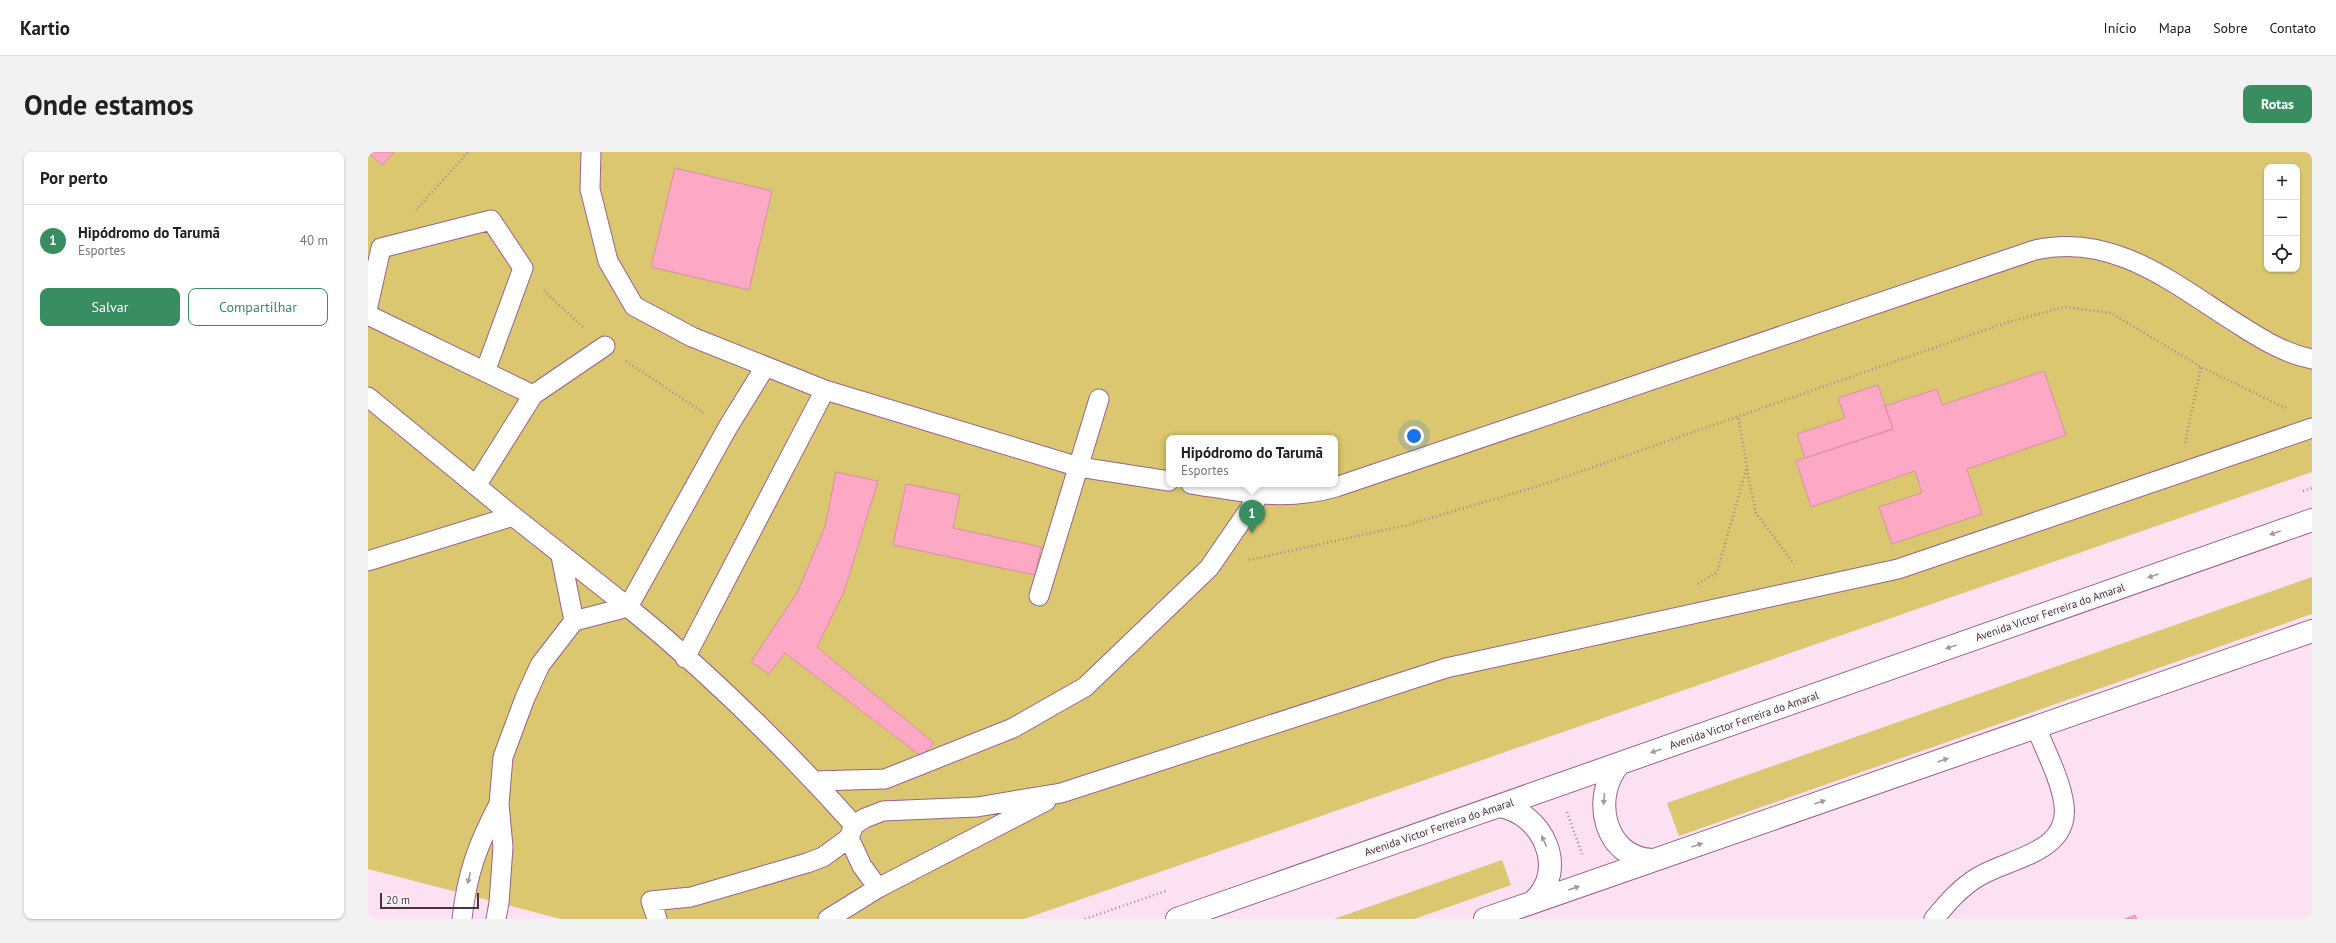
<!DOCTYPE html>
<html lang="pt">
<head>
<meta charset="utf-8">
<style>
	:root { --surface:#fff; --page:#f2f2f2; --text:#202124; --muted:#757577; --line:#e0e0e0; --accent:#388d61 }
	body { margin:0; font-family:"PT Sans",sans-serif; background:var(--page); color:var(--text) }
	.controls { position:absolute; right:12px; top:12px; display:grid; overflow:hidden; border-radius:8px; box-shadow:0 1px 3px #0004 }
	.controls button { width:36px; height:36px; display:grid; place-items:center; padding:0; border:0; border-bottom:1px solid var(--line); background:var(--surface); color:var(--text); font:20px sans-serif }
	.scale { position:absolute; left:12px; bottom:10px; width:99px; box-sizing:border-box; padding-left:4px; border:2px solid #4a3143; border-top:0; font-size:11px; line-height:14px; white-space:nowrap; color:#4a3143; -webkit-text-stroke:3px #f7f7f7; paint-order:stroke }
	.you { position:absolute; left:1046px; top:284px; width:14px; height:14px; margin:-10px; border:3px solid #fff; border-radius:50%; background:#1a73e8; box-shadow:0 0 0 6px #1a73e833 }
	.badge { display:grid; place-items:center; width:26px; height:26px; border-radius:50%; background:var(--accent); color:#fff; font-size:13px; font-weight:700 }
	.pin { position:absolute; translate:-50% -33px; filter:drop-shadow(0 1px 2px #0008) }
	.pin::after { content:''; position:absolute; top:21px; width:14px; height:12px; background:inherit; clip-path:polygon(0 0,100% 0,50% 100%) }
	.popup { position:absolute; left:798px; top:283px; width:172px; height:52px; box-sizing:border-box; display:grid; place-content:center; border-radius:8px; background:var(--surface); filter:drop-shadow(0 1px 3px #0005); font-size:13px; white-space:nowrap; color:var(--muted) }
	.popup b { font-size:15px; color:var(--text) }
	.popup::after { content:''; position:absolute; left:50%; top:100%; margin-left:-8px; border:8px solid transparent; border-top-color:var(--surface) }
	.list { margin:0; padding:0; list-style:none }
	h2 { display:flex; justify-content:space-between; align-items:center; height:52px; margin:0; padding:0 16px; font-size:17px }
	h2 small { font-size:13px; font-weight:400; color:var(--muted) }
	.list li { display:grid; grid-template-columns:26px 1fr auto; gap:12px; align-items:center; box-sizing:border-box; height:72px; padding:0 16px; border-top:1px solid var(--line) }
	.list b { display:block; font-size:15px; white-space:nowrap }
	.list p { margin:0; font-size:13px; white-space:nowrap; color:var(--muted) }
	.list em { font-size:13px; font-style:normal; color:var(--muted) }
	.actions { display:flex; gap:8px; padding:12px 16px }
	.actions a { flex:1; padding:9px 0; border:1px solid var(--accent); border-radius:8px; text-align:center; font-size:14px; color:var(--accent) }
	.actions .main { background:var(--accent); color:#fff }
	.icon { flex:none; width:22px; height:22px; fill:none; stroke:currentColor; stroke-width:2; stroke-linecap:round; stroke-linejoin:round }
	.map { position:relative; flex:none; width:1944px; height:767px; overflow:hidden; border-radius:8px }
	header { display:flex; align-items:center; gap:24px; box-sizing:border-box; height:56px; padding:0 20px; background:var(--surface); border-bottom:1px solid var(--line) }
	header strong { font-size:19px }
	nav { display:flex; gap:22px; margin-inline-start:auto; font-size:14px }
	.intro { display:flex; align-items:center; justify-content:space-between; box-sizing:border-box; height:96px; padding:0 24px }
	h1 { margin:0; font-size:28px }
	.button { padding:10px 18px; border-radius:8px; background:var(--accent); color:#fff; font-size:14px; font-weight:700 }
	main { display:flex; gap:24px; padding:0 24px }
	aside { flex:1; background:var(--surface); border-radius:8px; box-shadow:0 1px 3px #0004 }
	.map>svg:first-child { display:block }
</style>
</head>
<body>
<header>
<strong>Kartio</strong>
<nav><a>Início</a><a>Mapa</a><a>Sobre</a><a>Contato</a></nav>
</header>
<div class="intro"><h1>Onde estamos</h1><a class="button">Rotas</a></div>
<main>
<aside>
<h2>Por perto<small></small></h2>
<ul class="list">
<li><span class="badge">1</span><div><b>Hipódromo do Tarumã</b><p>Esportes</p></div><em>40 m</em></li>
</ul>
<div class="actions"><a class="main">Salvar</a><a>Compartilhar</a></div>
</aside>
<div class="map">
<svg width="1944" height="767" viewBox="0 0 1944 767">
	<rect width="100%" height="100%" fill="#fce1f3"/>
	<path fill="#dbc76f" fill-rule="evenodd" d="M0,0H1944V320L656,767H193L0,717ZM1899,15H1929V117H1899ZM801,286H967V332H801Z
		M1944,425V462L1311,684L1299,651Z
		M1134,708L1143,733L1046,767H966Z"/>
	<path fill="#fda9c6" stroke="#d98fa8" d="M0,0H26L14,13Z
		M307,16L404,39L381,138L283,115Z
		M1676,219L1698,283L1599,317L1614,362L1524,392L1511,355L1554,341L1547,319L1443,355L1428,309L1525,277L1517,254L1569,237L1574,253Z
		M1510,233L1525,277L1437,306L1429,282L1477,266L1470,246Z
		M468,320L510,329L476,440L449,495L566,591L553,604L417,501L401,522L383,510L429,441L457,375Z
		M538,332L592,343L585,376L673,395L667,423L525,393Z
		M1767,763L1769,767H1757Z"/>
	<g fill="none" stroke-linecap="round" stroke-linejoin="round">
		<defs>
			<path id="lane" d="M223,0L222,37L240,109L266,154L324,185L457,238
				M0,154L13,96L123,68L155,116L117,220
				M0,163L165,243
				M0,245L145,364
				M823,332C876,340 916,350 968,335L1667,98C1748,80 1808,134 1873,174C1895,188 1918,202 1944,207
				M108,334L165,243L237,194
				M193,404L206,469
				M0,409L145,364L260,455L360,275L397,215
				M671,444L731,247
				M317,506L457,238L711,315L801,329
				M447,629L517,627L645,576L717,535L841,416L892,342
				M510,736L494,714L481,686L486,673L497,666L515,659L609,655L693,641L1078,516L1530,417L1944,276
				M94,767C99,721 110,692 131,652
				M128,767L131,751L135,695L131,652L135,605L157,546L172,513L206,469L260,455C341,521 416,595 486,673
				M289,767L283,749L323,745L439,711L455,705L481,686
				M460,767L510,736L678,649
				M1566,767C1579,751 1592,736 1610,725C1641,706 1702,701 1696,653C1693,628 1677,598 1668,575"/>
			<path id="highway" d="M1251,612C1222,646 1237,707 1285,708
				M1131,654C1175,661 1201,718 1165,750
				M809,767L1944,368
				M1117,767L1944,479"/>
		</defs>
		<use href="#lane" stroke="#9b618b" stroke-width="21"/>
		<use href="#highway" stroke="#9b618b" stroke-width="24"/>
		<path stroke="#a08698" stroke-width="2.5" stroke-dasharray="1 3" stroke-linecap="butt" d="M48,58L100,0
			M176,139L215,175
			M258,209L337,262
			M1817,291L1833,215
			M1379,317L1388,361L1426,412
			M1935,339L1944,336
			M881,408L1039,373L1174,333L1637,171L1697,155L1743,161L1833,215L1918,256
			M1330,432L1349,420L1379,315L1370,264
			M1199,660L1214,702
			M717,767L798,739"/>
		<use href="#lane" stroke="#fff" stroke-width="19"/>
		<use href="#highway" stroke="#fff" stroke-width="22"/>
	</g>
	<defs><path id="oneway-solid" d="M-6-.8H1V-3.2L6.5 0L1 3.2V.8H-6Z"/></defs>
	<g fill="#a498a1">
		<use href="#oneway-solid" transform="translate(1907 381) rotate(161)"/>
		<use href="#oneway-solid" transform="translate(1785 424) rotate(161)"/>
		<use href="#oneway-solid" transform="translate(1583 495) rotate(161)"/>
		<use href="#oneway-solid" transform="translate(1288 599) rotate(161)"/>
		<use href="#oneway-solid" transform="translate(1575 608) rotate(-19)"/>
		<use href="#oneway-solid" transform="translate(1236 647) rotate(95)"/>
		<use href="#oneway-solid" transform="translate(1452 650) rotate(-19)"/>
		<use href="#oneway-solid" transform="translate(1176 689) rotate(-114)"/>
		<use href="#oneway-solid" transform="translate(1329 693) rotate(-19)"/>
		<use href="#oneway-solid" transform="translate(101 726) rotate(103)"/>
		<use href="#oneway-solid" transform="translate(1206 736) rotate(-19)"/>
	</g>
	<g text-anchor="middle" dominant-baseline="central" stroke-width="3" stroke-linejoin="round" paint-order="stroke">
		<g font-size="11" fill="#4a3143" stroke="#f7f7f7">
			<text transform="translate(1682 460) rotate(-19)">Avenida Victor Ferreira do Amaral</text>
			<text transform="translate(1376 568) rotate(-19)">Avenida Victor Ferreira do Amaral</text>
			<text transform="translate(1071 675) rotate(-19)">Avenida Victor Ferreira do Amaral</text>
		</g>
	</g>
</svg>
<div class="controls">
<button>+</button>
<button>−</button>
<button><svg class="icon" aria-label="locate" viewBox="0 0 24 24"><circle cx="12" cy="12" r="6"/><path d="M12 2v4M12 18v4M2 12h4M18 12h4"/></svg></button>
</div>
<div class="scale">20 m</div>
<div class="you"></div>
<div class="pin badge" style="left:884px;top:381px">1</div>
<div class="popup"><b>Hipódromo do Tarumã</b>Esportes</div>
</div>
</main>
</body>
</html>
